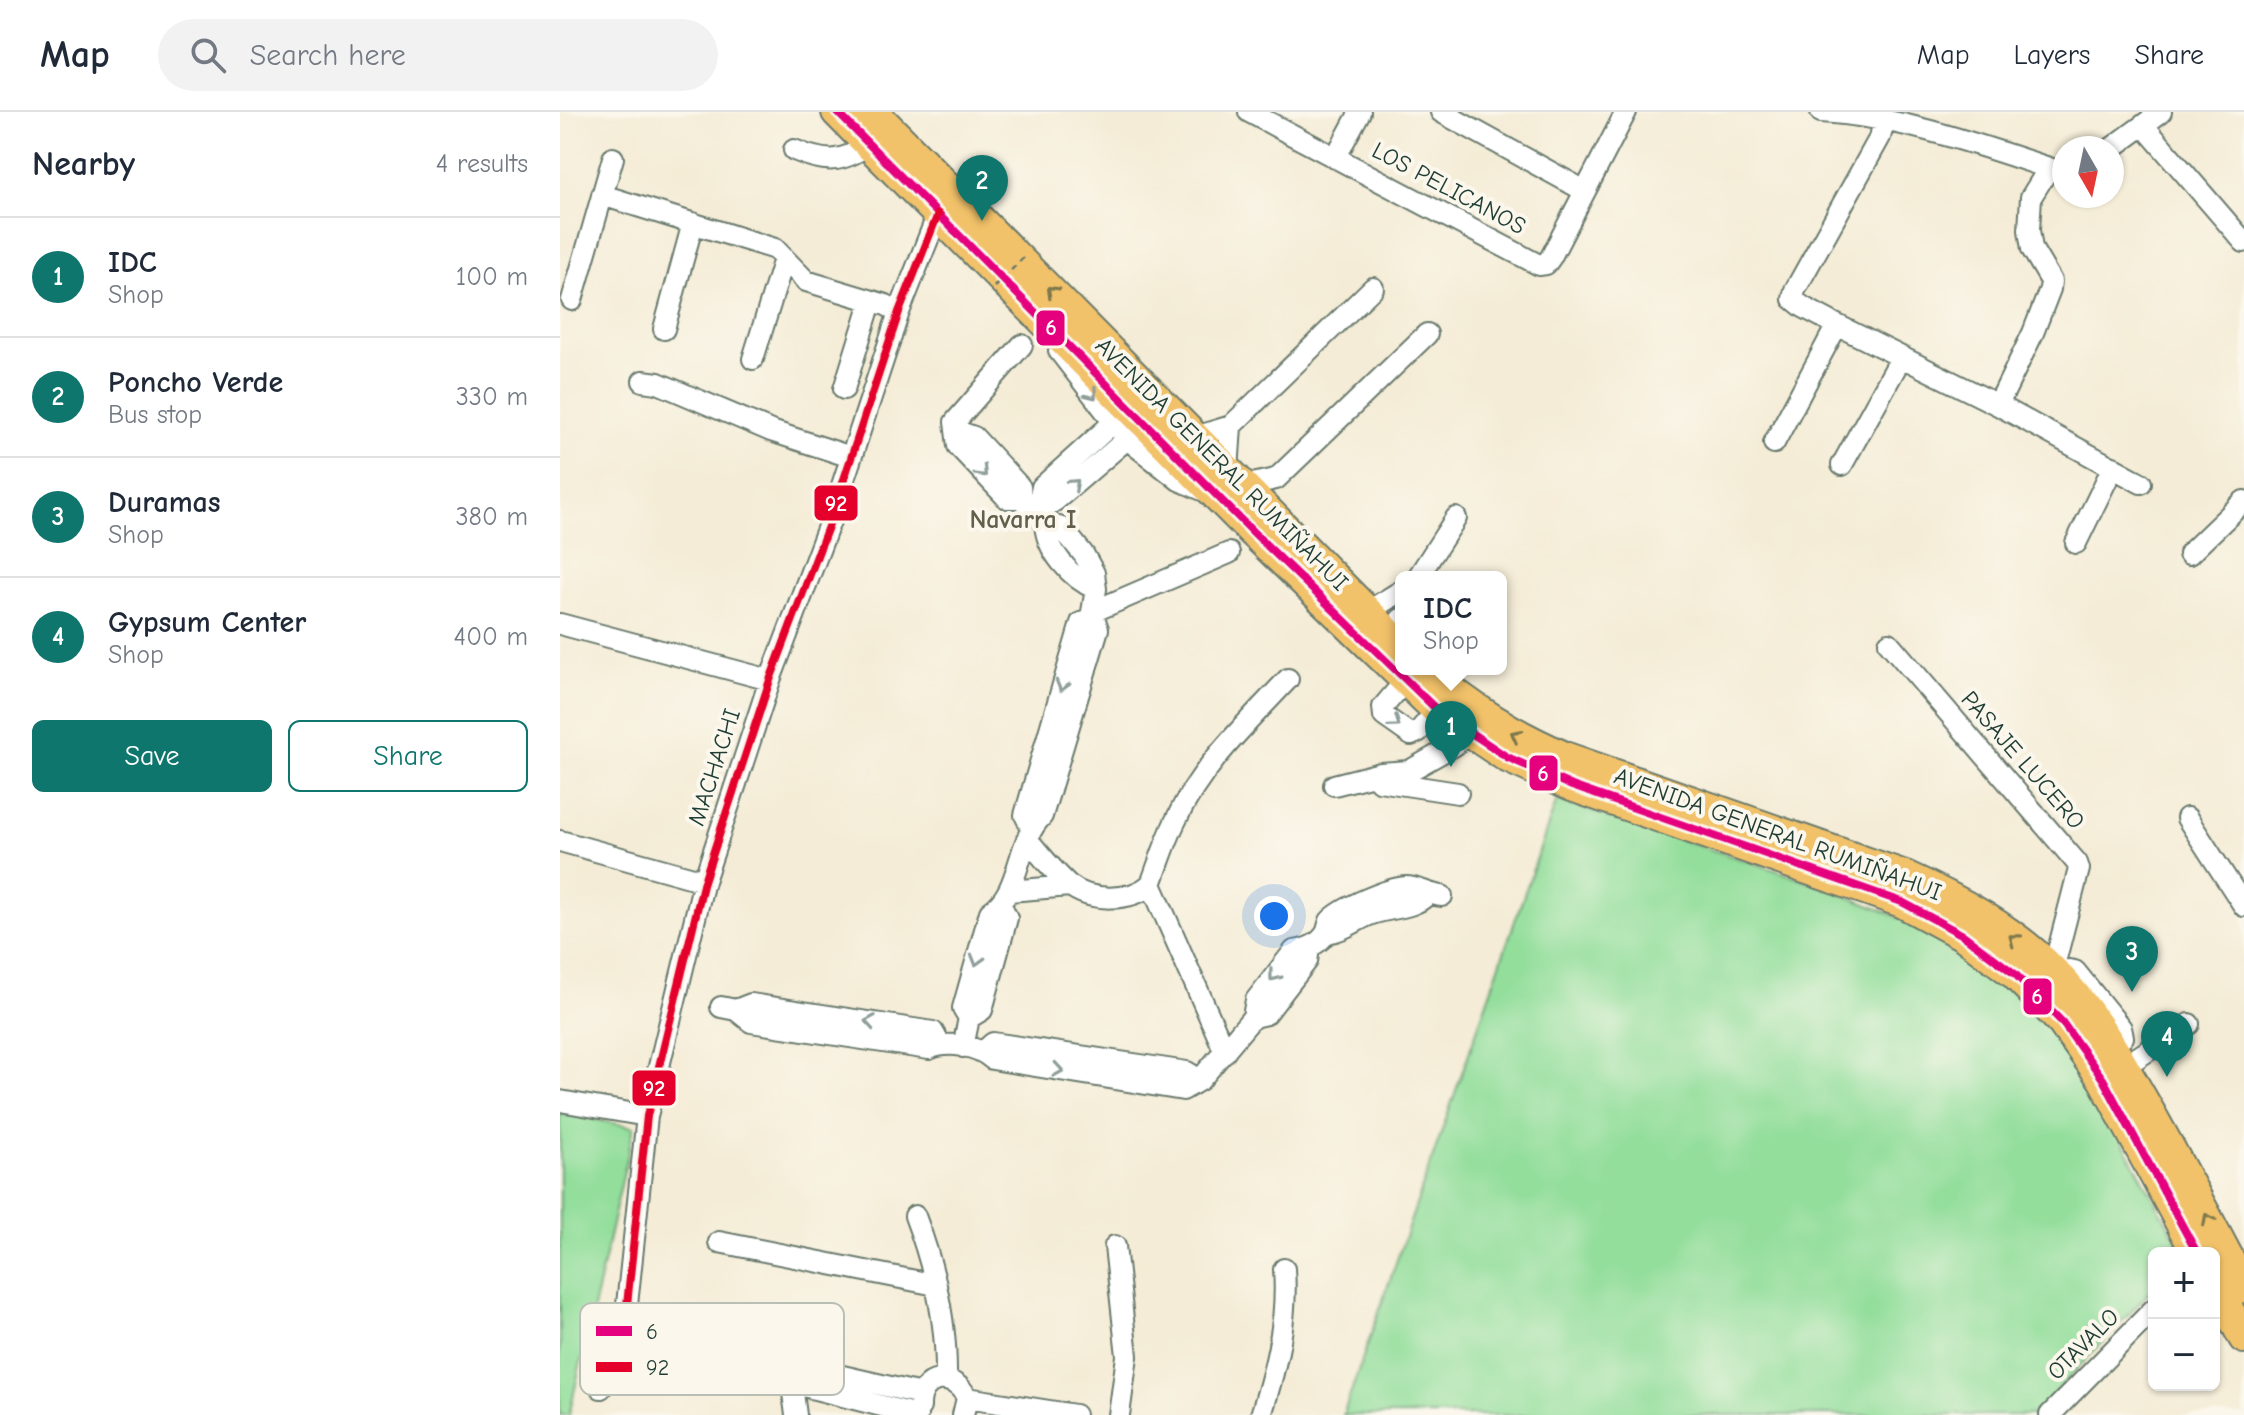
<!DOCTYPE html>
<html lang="en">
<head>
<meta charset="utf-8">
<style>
	:root { --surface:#fff; --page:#f2f2f3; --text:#1f2937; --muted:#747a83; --line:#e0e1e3; --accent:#0f766e }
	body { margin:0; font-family:"Comic Neue",sans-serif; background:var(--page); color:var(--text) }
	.controls { position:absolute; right:24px; bottom:24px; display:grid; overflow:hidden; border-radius:12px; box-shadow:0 2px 6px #0004 }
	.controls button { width:72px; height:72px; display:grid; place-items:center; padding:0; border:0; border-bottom:2px solid var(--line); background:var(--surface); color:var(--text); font:40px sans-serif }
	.compass { position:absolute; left:1492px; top:24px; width:72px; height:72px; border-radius:50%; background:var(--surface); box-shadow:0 2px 6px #0004; rotate:171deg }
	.you { position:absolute; left:714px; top:804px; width:28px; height:28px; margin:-20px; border:6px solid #fff; border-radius:50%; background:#1a73e8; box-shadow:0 0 0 12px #1a73e833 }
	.badge { display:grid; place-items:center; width:52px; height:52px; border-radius:50%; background:var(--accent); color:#fff; font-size:26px; font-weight:700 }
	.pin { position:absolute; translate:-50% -66px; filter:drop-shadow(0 2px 4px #0008) }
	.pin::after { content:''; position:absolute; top:42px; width:28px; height:24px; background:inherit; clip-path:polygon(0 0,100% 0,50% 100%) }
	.popup { position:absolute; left:835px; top:459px; width:112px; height:104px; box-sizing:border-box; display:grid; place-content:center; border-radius:12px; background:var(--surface); filter:drop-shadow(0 2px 6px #0005); font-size:26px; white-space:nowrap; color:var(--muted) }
	.popup b { font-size:30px; color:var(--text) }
	.popup::after { content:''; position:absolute; left:50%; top:100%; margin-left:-16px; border:16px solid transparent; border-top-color:var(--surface) }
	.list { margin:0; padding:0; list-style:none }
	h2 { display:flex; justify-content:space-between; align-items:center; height:104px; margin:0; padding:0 32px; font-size:34px }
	h2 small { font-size:26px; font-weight:400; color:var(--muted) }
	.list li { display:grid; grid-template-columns:52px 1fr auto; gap:24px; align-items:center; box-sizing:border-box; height:120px; padding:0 32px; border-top:2px solid var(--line) }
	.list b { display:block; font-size:30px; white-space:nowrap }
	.list p { margin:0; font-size:26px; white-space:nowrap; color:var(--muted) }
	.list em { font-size:26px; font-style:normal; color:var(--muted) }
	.actions { display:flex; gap:16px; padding:24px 32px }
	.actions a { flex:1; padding:18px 0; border:2px solid var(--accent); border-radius:12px; text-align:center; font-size:28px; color:var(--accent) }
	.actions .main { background:var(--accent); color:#fff }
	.icon { flex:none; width:44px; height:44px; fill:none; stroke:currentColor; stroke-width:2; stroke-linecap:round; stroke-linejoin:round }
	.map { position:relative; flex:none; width:1684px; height:1303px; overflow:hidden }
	header { display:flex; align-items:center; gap:48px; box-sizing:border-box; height:112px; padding:0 40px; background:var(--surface); border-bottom:2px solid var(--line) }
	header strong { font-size:38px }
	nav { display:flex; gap:44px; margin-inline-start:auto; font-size:28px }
	.search { width:560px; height:72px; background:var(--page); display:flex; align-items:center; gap:20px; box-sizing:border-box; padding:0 28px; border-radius:44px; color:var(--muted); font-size:30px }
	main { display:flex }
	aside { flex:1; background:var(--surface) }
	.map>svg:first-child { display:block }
</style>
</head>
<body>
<header>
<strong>Map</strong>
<div class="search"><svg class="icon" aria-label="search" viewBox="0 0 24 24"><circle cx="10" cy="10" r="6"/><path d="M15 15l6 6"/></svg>Search here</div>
<nav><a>Map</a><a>Layers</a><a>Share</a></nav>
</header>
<main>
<aside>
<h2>Nearby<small>4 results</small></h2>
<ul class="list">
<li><span class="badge">1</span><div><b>IDC</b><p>Shop</p></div><em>100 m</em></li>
<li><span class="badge">2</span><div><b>Poncho Verde</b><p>Bus stop</p></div><em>330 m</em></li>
<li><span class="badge">3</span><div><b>Duramas</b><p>Shop</p></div><em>380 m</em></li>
<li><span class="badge">4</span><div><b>Gypsum Center</b><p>Shop</p></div><em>400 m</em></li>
</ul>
<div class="actions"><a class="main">Save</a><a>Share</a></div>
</aside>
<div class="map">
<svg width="1684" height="1303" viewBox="0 0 1684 1303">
	<rect width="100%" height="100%" fill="#fbf7ec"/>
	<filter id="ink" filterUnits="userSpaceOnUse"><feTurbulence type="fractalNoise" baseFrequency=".0125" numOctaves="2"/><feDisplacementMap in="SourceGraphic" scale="16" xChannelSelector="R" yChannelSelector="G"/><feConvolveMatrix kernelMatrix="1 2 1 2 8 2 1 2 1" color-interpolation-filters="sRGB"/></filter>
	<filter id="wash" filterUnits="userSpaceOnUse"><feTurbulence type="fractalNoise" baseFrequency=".006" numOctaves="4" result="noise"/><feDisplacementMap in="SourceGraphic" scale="32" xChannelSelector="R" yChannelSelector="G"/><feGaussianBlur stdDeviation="1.8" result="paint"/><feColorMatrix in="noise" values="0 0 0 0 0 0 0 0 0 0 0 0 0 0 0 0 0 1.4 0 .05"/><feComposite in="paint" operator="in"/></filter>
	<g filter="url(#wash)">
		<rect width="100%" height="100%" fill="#f4ecd6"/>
		<path fill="#93de9b" stroke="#598e68" stroke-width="2" d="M997,688L1249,769L1361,814L1418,848L1471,893L1515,945L1624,1141H1594V1175L1474,1303H783Z
			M0,1001L74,1015L9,1303H0Z"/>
	</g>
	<g filter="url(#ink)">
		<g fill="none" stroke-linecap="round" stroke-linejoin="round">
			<defs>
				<path id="minor" d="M689,0L979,153L986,152L991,145L1066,0
					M881,0L1025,79
					M1261,0C1344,5 1425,35 1504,61
					M1325,7L1320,25L1235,178L1233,187L1243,195L1277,213L1438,293L1473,221L1490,177L1491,169L1472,137L1469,118L1471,85L1489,56
					M1584,14L1684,130
					M1552,36L1601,0
					M234,38C265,51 281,52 309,32
					M775,46L800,0
					M42,83L215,137L246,169L326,193L339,200
					M12,188L53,46
					M104,217L133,111
					M499,239L567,327L619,368L647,380
					M193,247L224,147
					M83,269L98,271L211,319L291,345
					M284,277L311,190
					M1438,293L1581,371
					M397,319L414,325L460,375L461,386L485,411L502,416L524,443L534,461L536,477L532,500L538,517L482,704C455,731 462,779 430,800L403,896L409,906L403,935
					M635,325L671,314L813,176
					M1214,331L1277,213
					M1282,353L1341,246
					M668,359L671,314
					M683,374L716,367L867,222
					M461,386H447L398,334L395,310L462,233
					M477,400L482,375L554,310
					M477,400L496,388L567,327
					M485,411C486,438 511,467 536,477
					M1516,431L1553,355
					M1629,442L1684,389
					M858,465L896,406
					M532,500L669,441
					M807,500L841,479
					M0,512L210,568
					M837,530L841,507
					M1329,531L1517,751L1519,757L1493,858
					M845,569L823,595L824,604L851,623L858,620L877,598
					M819,669L898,681
					M774,673L821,661L849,659L895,633L908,620
					M1627,706L1684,794
					M471,715L465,703L521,511L533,507
					M467,727C480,742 494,760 509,773C530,790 571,790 591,772
					M0,729L144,769
					M449,779L510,774
					M766,821C783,819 793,810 807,804C826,795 853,798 867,783
					M1498,864L1509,858L1515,859L1561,916L1563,925L1552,935
					M161,895L176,898L191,910L369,937C387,929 417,933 432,947L623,978L640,968L693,905L696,888L734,839C747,837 759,833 766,821C767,820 769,811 770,809C781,796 829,776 846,775C858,775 869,783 882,784
					M176,898L191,892L373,920L380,932
					M693,905L706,902L747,849L749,837
					M409,906L422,898L447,806L441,793
					M424,939L433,931L627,960L640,968
					M665,940L591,772C599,751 606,728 616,708C641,654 688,610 728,567
					M1563,955L1629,912
					M0,989L87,1004
					M355,1104C375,1157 387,1210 386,1267
					M159,1130L376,1173
					M555,1134L567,1244L559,1303
					M64,1221L230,1252L361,1282
					M57,1244L232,1271L357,1303
					M230,1259L236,1303
					M41,1276L57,1244L64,1221L87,1004L144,769L210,568L272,404L339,200L378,102
					M407,1286L515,1303
					M360,1295C359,1263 394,1258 407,1286L403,1303
					M701,1303C716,1255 728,1207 724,1157
					M1490,1303L1594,1197"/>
				<path id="highway" d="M277,0L693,420L877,598L947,645L1012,674L1342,790L1403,823L1455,862L1502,910L1543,967L1637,1141
					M313,0L841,534
					M864,557C911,596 951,622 1007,646L1345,764C1398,788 1452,817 1493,859C1532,898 1559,947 1586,994C1620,1054 1652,1115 1684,1176
					M1654,1172L1684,1226"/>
			</defs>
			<use href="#minor" stroke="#6a7a6d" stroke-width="24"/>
			<use href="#highway" stroke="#6a7a6d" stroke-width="34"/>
			<use href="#minor" stroke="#fff" stroke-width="20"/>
			<use href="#highway" stroke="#f2c26a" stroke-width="30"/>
			<path stroke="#6a7a6d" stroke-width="3" stroke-dasharray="6 6" stroke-linecap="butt" d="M434,175L468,141"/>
			<defs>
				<path id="bus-1" d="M277,0L693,420L877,598L947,645L1012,674L1342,790L1403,823L1455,862L1502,910L1543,967L1637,1141"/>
				<path id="bus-2" d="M41,1276L57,1244L64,1221L87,1004L144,769L210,568L272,404L339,200L378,102"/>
			</defs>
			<use href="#bus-1" stroke="#fbf7ec" stroke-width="14"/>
			<use href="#bus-2" stroke="#fbf7ec" stroke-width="14"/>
			<use href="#bus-1" stroke="#e5007d" stroke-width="8"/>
			<use href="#bus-2" stroke="#e4002b" stroke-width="8"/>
		</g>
		<defs><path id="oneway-chevron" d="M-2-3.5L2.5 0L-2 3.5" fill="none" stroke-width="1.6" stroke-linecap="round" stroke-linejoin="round" transform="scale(2)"/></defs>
		<g stroke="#7e794c">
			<use href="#oneway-chevron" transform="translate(492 179) rotate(-135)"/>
			<use href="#oneway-chevron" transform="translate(956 623) rotate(-152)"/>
			<use href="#oneway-chevron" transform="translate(1454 827) rotate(-142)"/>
			<use href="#oneway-chevron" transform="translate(1648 1107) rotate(-117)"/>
		</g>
		<g stroke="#8f9e9a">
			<use href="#oneway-chevron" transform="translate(532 282) rotate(51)"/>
			<use href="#oneway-chevron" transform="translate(422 360) rotate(47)"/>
			<use href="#oneway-chevron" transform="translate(514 372) rotate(-42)"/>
			<use href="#oneway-chevron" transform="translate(502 574) rotate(106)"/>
			<use href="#oneway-chevron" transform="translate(835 611) rotate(36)"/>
			<use href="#oneway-chevron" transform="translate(417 848) rotate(106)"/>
			<use href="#oneway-chevron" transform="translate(714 864) rotate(128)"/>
			<use href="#oneway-chevron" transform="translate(310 910) rotate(-171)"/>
			<use href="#oneway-chevron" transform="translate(498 958) rotate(9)"/>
		</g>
	</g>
	<g text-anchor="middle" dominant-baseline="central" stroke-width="8" stroke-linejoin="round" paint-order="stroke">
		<g font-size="24" fill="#1f3d34" stroke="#fbf7ec">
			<text transform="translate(889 76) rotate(28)">LOS PELICANOS</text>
			<text transform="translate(662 352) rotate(45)">AVENIDA GENERAL RUMIÑAHUI</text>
			<text transform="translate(1463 648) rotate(49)">PASAJE LUCERO</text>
			<text transform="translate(154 655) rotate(-72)">MACHACHI</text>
			<text transform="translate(1218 722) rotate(20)">AVENIDA GENERAL RUMIÑAHUI</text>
			<text transform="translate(1523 1232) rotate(-45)">OTAVALO</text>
		</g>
		<g font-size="26" font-weight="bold" fill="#62604c" stroke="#fbf7ec">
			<text x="463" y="408">Navarra I</text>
		</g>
	</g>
	<rect x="20" y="1191" width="264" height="92" rx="12" fill="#fbf7ec" stroke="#b9bfb5" stroke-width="2"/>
	<rect x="36" y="1214" width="36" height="10" fill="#e5007d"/>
	<rect x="36" y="1250" width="36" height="10" fill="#e4002b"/>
	<g font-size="22" fill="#1f3d34">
		<text x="86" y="1227">6</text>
		<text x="86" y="1263">92</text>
	</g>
	<g stroke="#fbf7ec" stroke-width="3">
		<rect x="475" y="197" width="31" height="38" rx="8" fill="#e5007d"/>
		<rect x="253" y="372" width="46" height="38" rx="8" fill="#e4002b"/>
		<rect x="968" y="642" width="31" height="38" rx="8" fill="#e5007d"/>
		<rect x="1462" y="865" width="31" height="39" rx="8" fill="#e5007d"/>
		<rect x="71" y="957" width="46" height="38" rx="8" fill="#e4002b"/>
	</g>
	<g font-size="22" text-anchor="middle" font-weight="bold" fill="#fff">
		<text x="491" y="223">6</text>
		<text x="276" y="399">92</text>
		<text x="983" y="669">6</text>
		<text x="1477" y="892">6</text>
		<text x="94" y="984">92</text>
	</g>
</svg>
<div class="controls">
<button>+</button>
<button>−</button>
</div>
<svg class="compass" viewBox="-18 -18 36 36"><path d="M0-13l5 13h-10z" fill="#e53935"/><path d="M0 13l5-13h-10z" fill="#747a83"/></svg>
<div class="you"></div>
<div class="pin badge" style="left:891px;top:655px">1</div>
<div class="popup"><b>IDC</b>Shop</div>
<div class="pin badge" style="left:422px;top:109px">2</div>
<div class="pin badge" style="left:1572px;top:880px">3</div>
<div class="pin badge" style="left:1607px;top:965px">4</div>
</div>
</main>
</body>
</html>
